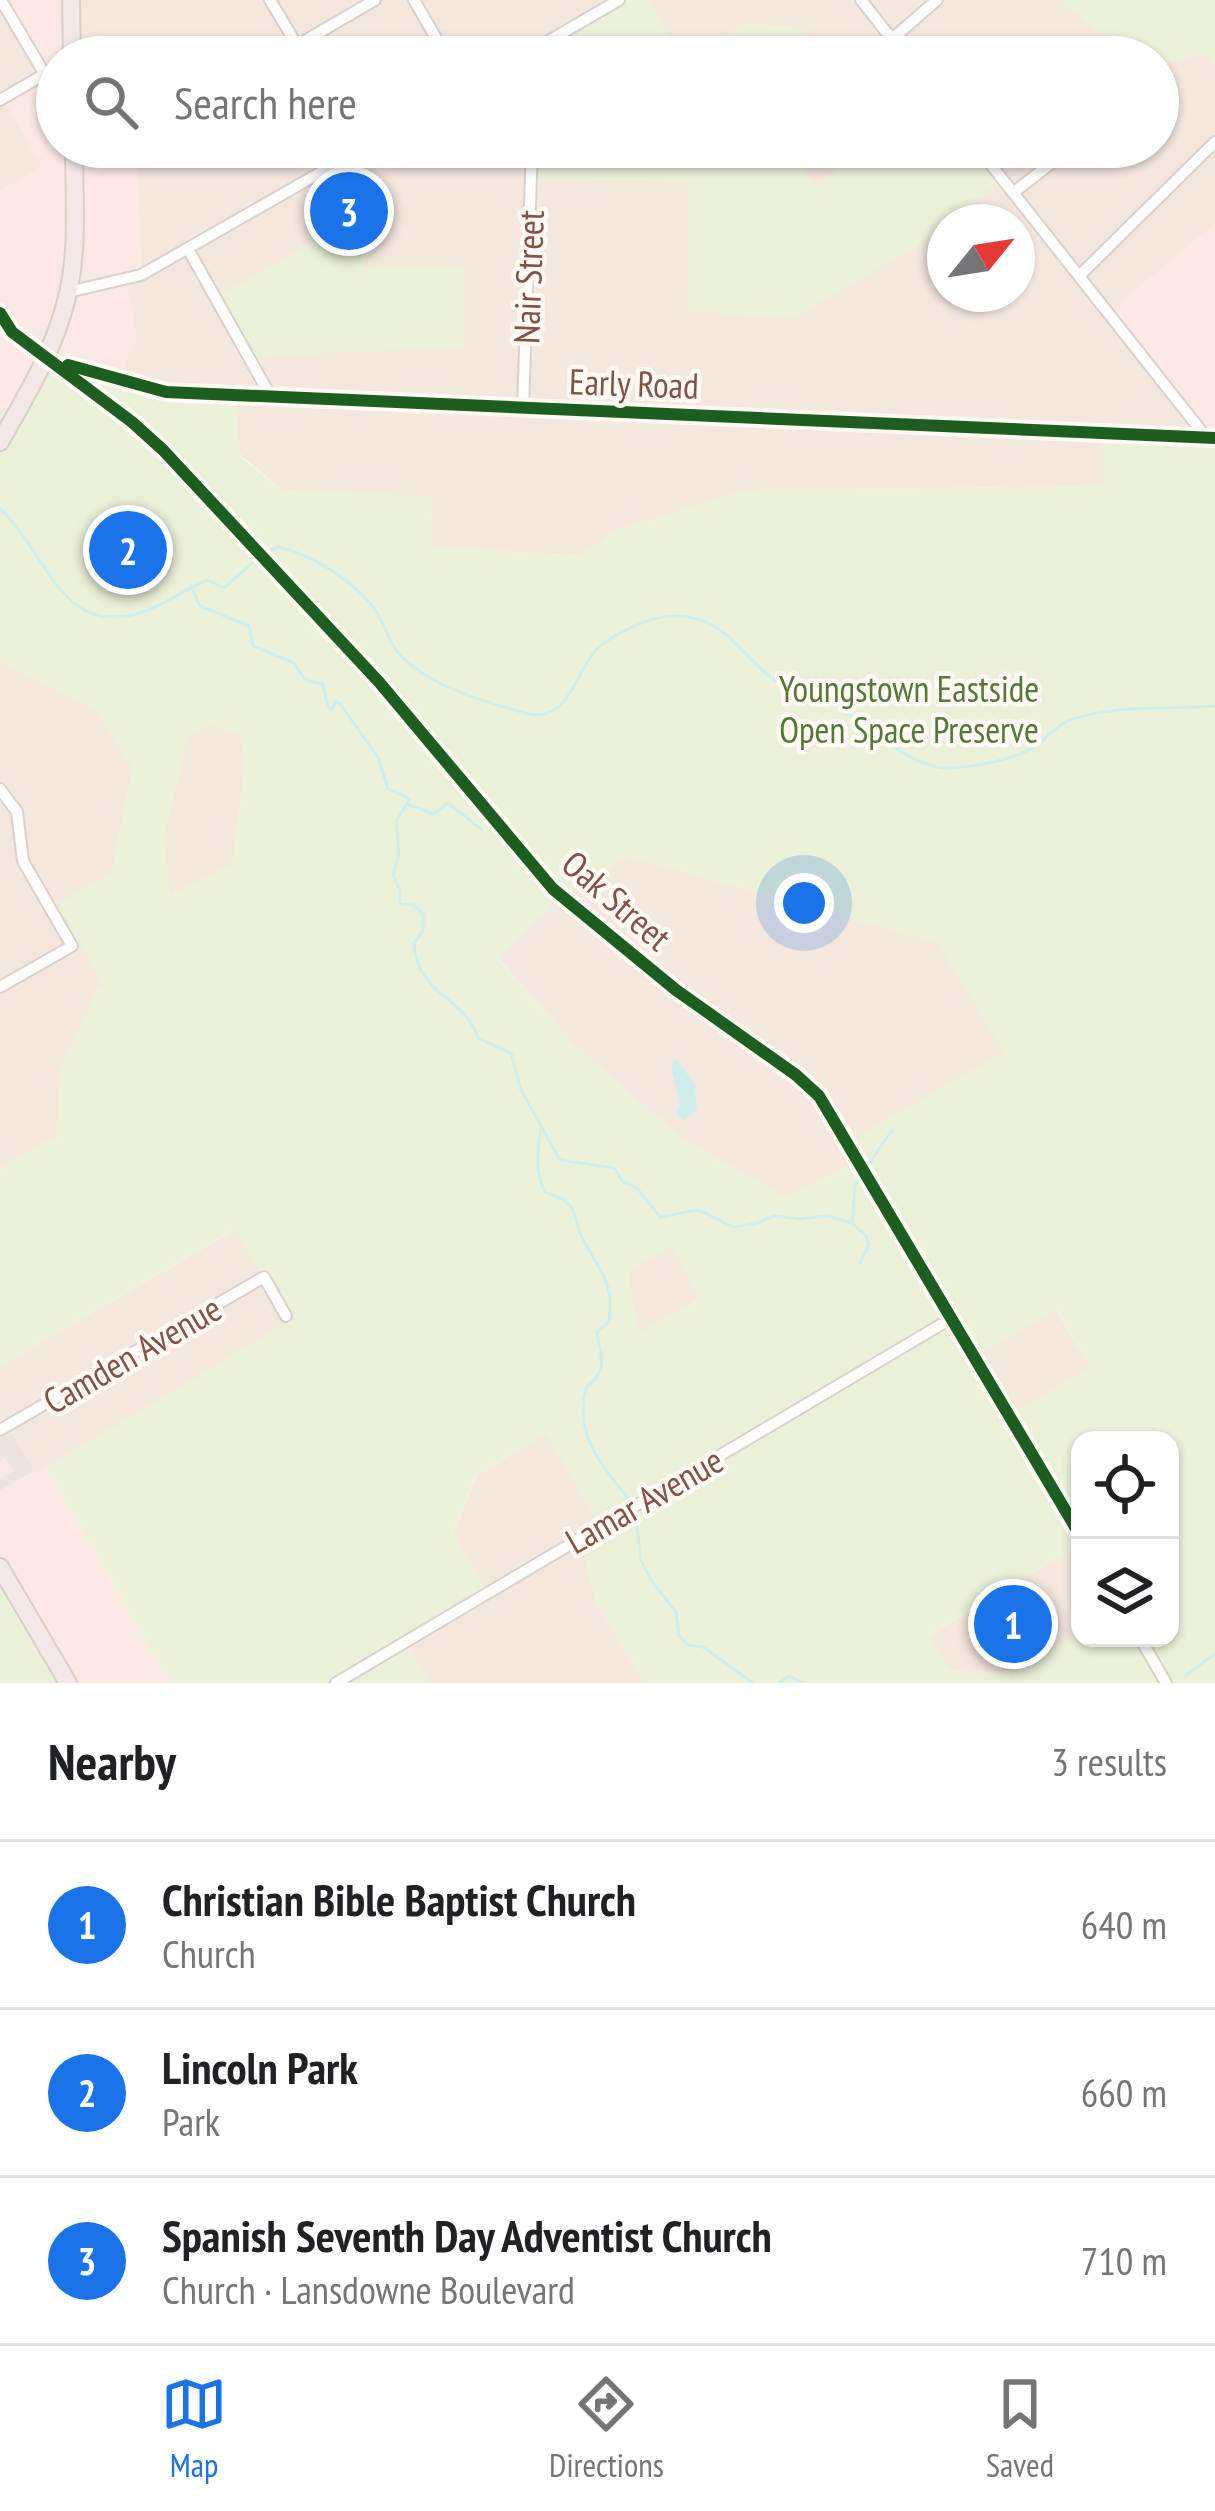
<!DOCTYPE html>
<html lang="en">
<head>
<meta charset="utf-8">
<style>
	:root { --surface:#fff; --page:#f6f6f6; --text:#202124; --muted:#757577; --line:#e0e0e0; --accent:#1a73e8 }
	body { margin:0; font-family:"PT Sans Narrow",sans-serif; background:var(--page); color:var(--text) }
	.controls { position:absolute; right:36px; bottom:36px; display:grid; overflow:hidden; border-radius:24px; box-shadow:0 3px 9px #0004 }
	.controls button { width:108px; height:108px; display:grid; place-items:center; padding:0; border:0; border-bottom:3px solid var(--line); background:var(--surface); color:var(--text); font:60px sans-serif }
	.compass { position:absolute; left:927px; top:204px; width:108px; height:108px; border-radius:50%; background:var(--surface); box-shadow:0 3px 9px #0004; rotate:60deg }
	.you { position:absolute; left:804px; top:903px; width:42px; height:42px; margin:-30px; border:9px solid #fff; border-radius:50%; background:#1a73e8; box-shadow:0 0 0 18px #1a73e833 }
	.badge { display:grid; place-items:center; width:78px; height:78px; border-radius:50%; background:var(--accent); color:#fff; font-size:39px; font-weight:700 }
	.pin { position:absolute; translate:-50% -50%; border:6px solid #fff; box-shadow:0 3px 12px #0006 }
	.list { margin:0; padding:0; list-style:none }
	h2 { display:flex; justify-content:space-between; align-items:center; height:156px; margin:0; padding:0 48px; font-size:51px }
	h2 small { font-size:39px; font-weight:400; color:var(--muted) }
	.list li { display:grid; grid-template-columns:78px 1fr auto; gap:36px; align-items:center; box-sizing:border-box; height:168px; padding:0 48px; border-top:3px solid var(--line) }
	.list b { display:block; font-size:45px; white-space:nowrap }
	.list p { margin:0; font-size:39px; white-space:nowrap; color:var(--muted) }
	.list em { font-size:39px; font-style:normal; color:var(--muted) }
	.icon { flex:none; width:66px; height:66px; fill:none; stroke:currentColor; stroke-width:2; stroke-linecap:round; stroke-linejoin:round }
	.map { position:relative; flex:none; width:1215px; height:1683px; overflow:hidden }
	.search { position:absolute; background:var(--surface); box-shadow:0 3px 9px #0004; left:36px; right:36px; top:36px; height:132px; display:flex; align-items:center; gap:30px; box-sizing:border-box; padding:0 42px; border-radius:66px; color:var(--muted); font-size:45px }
	.sheet { height:660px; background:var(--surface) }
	nav { display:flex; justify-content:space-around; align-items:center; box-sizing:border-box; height:168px; border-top:3px solid var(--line); background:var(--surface); font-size:33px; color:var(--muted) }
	nav a { display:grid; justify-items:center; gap:6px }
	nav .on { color:var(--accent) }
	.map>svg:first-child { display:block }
</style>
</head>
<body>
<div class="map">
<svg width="1215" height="1683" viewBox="0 0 1215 1683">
	<rect width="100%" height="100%" fill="#faf4ee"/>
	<path fill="#f4e7de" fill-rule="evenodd" d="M0,0L44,74L42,167L0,191Z
		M71,0H1060L1128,57H72Z
		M1204,53L1215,65V224L1108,313L1206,437L1104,486L748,490L614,531L582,556L432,547L431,497L282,490L166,392L118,380L137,335L125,281L141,274L137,147H1158V66ZM945,222H1017V294H945Z
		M0,661L96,710L132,767L210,724L239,735L246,758L233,864L105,986L61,1069L57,1136L0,1169Z
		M627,856L939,943L1005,1052L850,1141L859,1159L786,1198L682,1139L573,1044L498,958L562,897Z
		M236,1229L290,1322L36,1474L0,1430V1366Z
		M672,1246L701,1298L638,1334L628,1271Z
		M1056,1309L1090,1367L1010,1417L975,1357Z
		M547,1433L601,1526L595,1600L645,1683H429L405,1642L487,1593L453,1533L477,1475Z
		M1080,1544V1633L1014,1673L949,1670L928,1636Z"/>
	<path fill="#fae8e2" d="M1,0H81H72V57H57V147H137L141,275L125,281L137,335L118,380L19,410L0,412V191L42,167L3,98L44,74Z
		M1215,224V438L1206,437L1108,313Z
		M7,1426L36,1474L46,1468L170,1683H68L8,1581L0,1586V1430Z"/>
	<path fill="#ede4de" d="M12,1433L34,1471L0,1490V1479L14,1471L6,1458L0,1461V1440Z"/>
	<path fill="#eaf1d8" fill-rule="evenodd" d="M619,0H649L681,57H590L573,27Z
		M1060,0H1215V65L1204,53L1158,66V57H1128Z
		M749,22L803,29L825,57H687Z
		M532,147H787L816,186L864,147H977L1002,179L926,241L792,319L687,311L689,181L531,179Z
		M366,212V268L465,266L463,348L248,356L215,298Z
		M45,356L151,389L236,395L240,457L282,490L431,496L433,547L581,556L614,531L748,490L1103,486V433L1215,438V1683H645L595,1600L579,1539L600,1525L546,1434L476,1475L453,1533L488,1592L405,1642L429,1683H170L46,1468L289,1321L235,1229L0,1366V1169L57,1136L61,1069L97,990L104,986L79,943L72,946L49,908L111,874L132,768L96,710L0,661V412L19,409ZM210,724L239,735L246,758L233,864L170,895L164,838L188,736ZM627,856L938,943L1004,1052L849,1141L859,1159L786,1198L682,1139L573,1044L498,959L562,897ZM672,1247L700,1299L639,1333L628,1271ZM1057,1309L1090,1367L1011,1416L975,1357ZM1080,1440H1170V1638H1080V1633L1014,1673L949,1670L929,1635L1080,1544Z
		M8,1581L68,1683H0V1586Z"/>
	<path fill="#ceeeec" d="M676,1058L695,1085L697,1109L684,1120L676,1115L680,1102L671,1068Z"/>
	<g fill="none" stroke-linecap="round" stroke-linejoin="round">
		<path stroke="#ceeeec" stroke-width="3" d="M0,509C47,551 59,637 140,613C164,606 184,589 208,580L224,588L261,555L278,547C311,554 348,578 370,603C385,619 386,641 402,657C432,687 486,702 525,713C570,726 575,669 599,647C617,632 651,616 674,616C727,616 739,655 777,682C795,693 818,696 836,706C868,725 907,766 946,768C969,768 1015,760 1034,747C1047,739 1056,725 1070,720C1116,704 1168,710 1215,706
			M191,586L200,606L249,626L253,646L294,663L305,680L323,684L328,707L332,709L336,701L341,705L378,757L388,789L410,799L396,821L399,854L393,875L400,891V904L414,905L423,914V931L414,943C416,995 466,997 478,1038L511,1053L521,1090L560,1160L614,1168L623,1182L636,1187L660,1217C710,1209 686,1204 733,1227L758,1223L773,1216L800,1219L827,1216L852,1223L866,1236L869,1245L860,1263
			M407,804L434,814L448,803L482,830
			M541,1129C538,1151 534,1171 545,1192C555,1197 564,1197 570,1206C577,1214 576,1224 580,1233C594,1264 618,1284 608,1323L597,1332C600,1356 610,1369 587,1386C572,1431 601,1465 628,1498
			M866,1168L892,1130
			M852,1223L855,1186L860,1176
			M635,1512L641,1560L651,1580L676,1612L679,1636L688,1645L703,1647L753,1683
			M1185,1676L1215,1654
			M779,1683L789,1676L803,1683"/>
		<defs>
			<path id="minor" d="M1,0L57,95
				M270,0L304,57
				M414,0L447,57
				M861,0L906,57
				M892,39L937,0
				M277,57L375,0
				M521,57L619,0
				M1028,57L1042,44
				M0,100L57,67
				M977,147L1206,437
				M1013,193L1072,147
				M188,249L271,397
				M1079,276L1215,142
				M68,292L141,275L365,147
				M0,313L12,332L132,422L163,450L379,682L553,889L676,990L796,1075L819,1096L1080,1535
				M59,363L166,392L1215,438
				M523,408L532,147
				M0,789L17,812L23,861L72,946L0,987
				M0,1430L264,1277L286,1316
				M1140,1638L1166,1683
				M336,1683L952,1318"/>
			<path id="highway" d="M71,0L72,57
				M0,442C26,396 55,349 67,297C79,249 74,196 74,147
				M0,1567L68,1683"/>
		</defs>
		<use href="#minor" stroke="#dbd1cc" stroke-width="14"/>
		<use href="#highway" stroke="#dccfca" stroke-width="20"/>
		<use href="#minor" stroke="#fefdfc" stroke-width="10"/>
		<use href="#highway" stroke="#f3e8e6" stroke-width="16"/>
		<defs>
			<path id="cycleway" d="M0,313L12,332L132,422L163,450L379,682L553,889L676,990L796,1075L819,1096L1080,1535
				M68,365L166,392L1215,438"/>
		</defs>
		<use href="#cycleway" stroke="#fff8f3" stroke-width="20"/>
		<use href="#cycleway" stroke="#1b5e20" stroke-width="12"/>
	</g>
	<g text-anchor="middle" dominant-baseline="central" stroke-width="9" stroke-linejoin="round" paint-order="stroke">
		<g font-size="36" fill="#7e5449" stroke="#fff8f3">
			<text transform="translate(528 277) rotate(-88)">Nair Street</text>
			<text transform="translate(634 383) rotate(2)">Early Road</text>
			<text transform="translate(617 900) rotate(41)">Oak Street</text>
			<text transform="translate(132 1354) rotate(-30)">Camden Avenue</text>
			<text transform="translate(644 1500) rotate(-30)">Lamar Avenue</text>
		</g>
		<g font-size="36" fill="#55783a" stroke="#fff8f3">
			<text x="909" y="688">Youngstown Eastside<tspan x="909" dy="41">Open Space Preserve</tspan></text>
		</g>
	</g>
</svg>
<div class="controls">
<button><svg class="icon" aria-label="locate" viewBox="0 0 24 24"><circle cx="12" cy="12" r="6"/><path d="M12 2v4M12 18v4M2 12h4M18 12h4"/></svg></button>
<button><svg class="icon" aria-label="layers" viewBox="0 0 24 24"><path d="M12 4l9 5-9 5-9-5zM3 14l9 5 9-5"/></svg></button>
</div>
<svg class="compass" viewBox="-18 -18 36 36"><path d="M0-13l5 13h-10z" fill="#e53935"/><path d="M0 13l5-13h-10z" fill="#757577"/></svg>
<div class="you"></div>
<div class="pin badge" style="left:1013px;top:1624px">1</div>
<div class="pin badge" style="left:128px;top:550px">2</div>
<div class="pin badge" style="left:349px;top:211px">3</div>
<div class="search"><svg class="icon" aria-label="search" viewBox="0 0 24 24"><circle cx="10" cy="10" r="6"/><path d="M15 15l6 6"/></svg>Search here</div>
</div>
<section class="sheet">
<h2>Nearby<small>3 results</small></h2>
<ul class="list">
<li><span class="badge">1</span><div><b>Christian Bible Baptist Church</b><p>Church</p></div><em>640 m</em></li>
<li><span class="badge">2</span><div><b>Lincoln Park</b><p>Park</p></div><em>660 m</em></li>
<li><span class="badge">3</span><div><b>Spanish Seventh Day Adventist Church</b><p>Church · Lansdowne Boulevard</p></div><em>710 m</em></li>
</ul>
</section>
<nav>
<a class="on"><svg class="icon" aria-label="map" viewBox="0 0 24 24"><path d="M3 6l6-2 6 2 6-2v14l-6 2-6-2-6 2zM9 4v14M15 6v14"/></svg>Map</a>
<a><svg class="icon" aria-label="directions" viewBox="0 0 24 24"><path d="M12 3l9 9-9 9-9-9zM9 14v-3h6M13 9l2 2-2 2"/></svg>Directions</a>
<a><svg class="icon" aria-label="saved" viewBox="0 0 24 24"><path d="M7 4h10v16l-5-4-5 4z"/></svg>Saved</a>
</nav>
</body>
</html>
